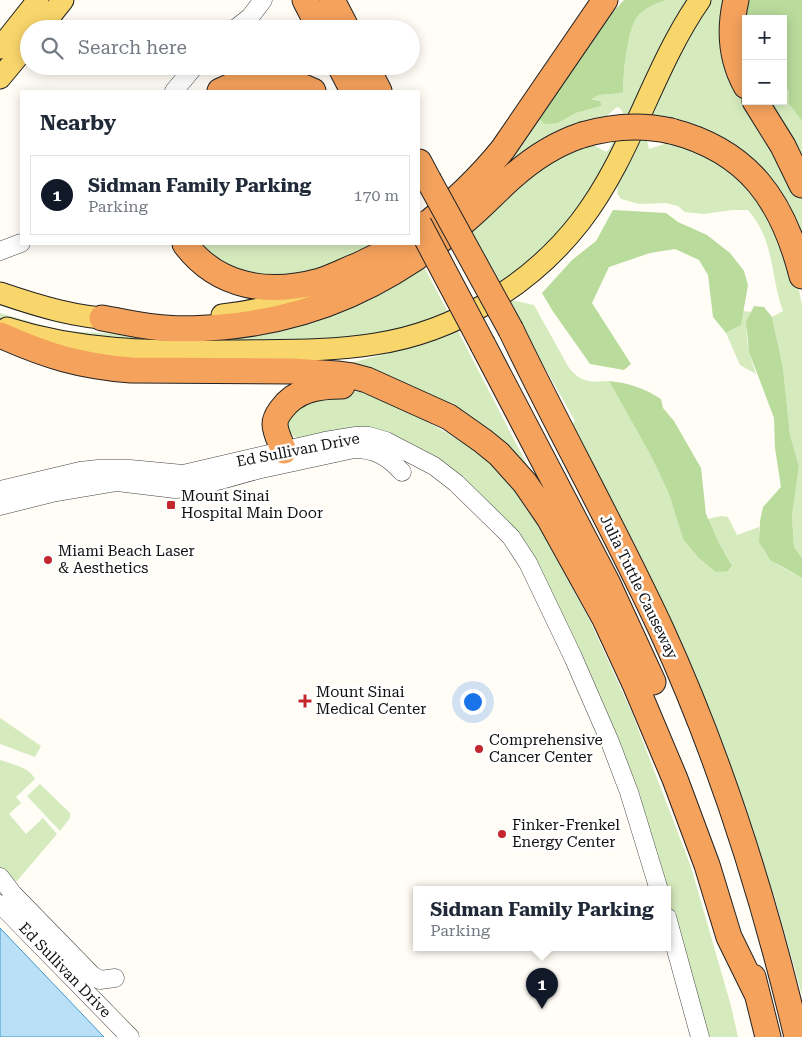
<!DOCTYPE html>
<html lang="en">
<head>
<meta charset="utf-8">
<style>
	:root { --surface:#fff; --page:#f6f6f7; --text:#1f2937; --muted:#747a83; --line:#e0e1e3; --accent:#111827 }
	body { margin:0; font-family:"Roboto Serif",serif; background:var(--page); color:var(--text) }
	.controls { position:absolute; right:15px; top:15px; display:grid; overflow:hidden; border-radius:0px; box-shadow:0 2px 12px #0003 }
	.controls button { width:45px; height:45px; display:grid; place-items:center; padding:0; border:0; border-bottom:1px solid var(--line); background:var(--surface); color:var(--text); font:25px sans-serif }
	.you { position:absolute; left:472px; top:701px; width:18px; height:18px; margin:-12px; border:4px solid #fff; border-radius:50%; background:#1a73e8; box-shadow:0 0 0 8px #1a73e833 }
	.badge { display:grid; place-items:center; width:32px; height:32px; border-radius:50%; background:var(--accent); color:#fff; font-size:16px; font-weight:700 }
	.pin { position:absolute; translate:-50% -41px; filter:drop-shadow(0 1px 2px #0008) }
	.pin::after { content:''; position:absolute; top:26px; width:18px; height:15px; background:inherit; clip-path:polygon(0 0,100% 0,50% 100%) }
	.popup { position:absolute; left:413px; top:886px; width:258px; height:65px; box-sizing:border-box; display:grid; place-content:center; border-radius:0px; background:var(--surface); filter:drop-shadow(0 1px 4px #0005); font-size:16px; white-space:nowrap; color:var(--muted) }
	.popup b { font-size:19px; color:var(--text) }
	.popup::after { content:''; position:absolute; left:50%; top:100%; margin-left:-10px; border:10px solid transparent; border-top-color:var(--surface) }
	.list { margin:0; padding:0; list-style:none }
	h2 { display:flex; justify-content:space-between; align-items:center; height:65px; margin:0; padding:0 20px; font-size:21px }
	h2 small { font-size:16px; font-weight:400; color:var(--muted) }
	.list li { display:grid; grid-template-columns:32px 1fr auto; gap:15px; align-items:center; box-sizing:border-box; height:80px; margin:0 10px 10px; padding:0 10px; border:1px solid var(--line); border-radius:0px }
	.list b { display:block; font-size:19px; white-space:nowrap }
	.list p { margin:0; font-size:16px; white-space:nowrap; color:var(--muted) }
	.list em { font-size:16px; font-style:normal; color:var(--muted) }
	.icon { flex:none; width:28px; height:28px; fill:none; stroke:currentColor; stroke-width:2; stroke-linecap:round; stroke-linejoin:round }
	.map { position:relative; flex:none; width:802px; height:1037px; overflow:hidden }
	.search { position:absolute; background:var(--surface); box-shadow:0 2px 12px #0003; left:20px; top:20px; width:400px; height:55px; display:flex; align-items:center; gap:12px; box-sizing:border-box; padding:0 18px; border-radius:28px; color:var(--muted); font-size:19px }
	.panel { position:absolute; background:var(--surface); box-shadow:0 2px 12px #0003; left:20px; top:90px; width:400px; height:155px; border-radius:0px }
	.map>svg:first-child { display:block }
</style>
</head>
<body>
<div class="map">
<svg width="802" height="1037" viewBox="0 0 802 1037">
	<rect width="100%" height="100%" fill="#fffdf5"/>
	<path fill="#d5ebbd" d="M667,0H687L674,23L631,119L625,118L621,109L617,107L602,120L487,180L537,115L558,123L576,113L602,106L600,101L590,98L599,95L623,93C623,74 627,32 637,17C644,8 657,3 667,0Z
		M706,0H731L727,27L802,198V234L790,207L772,180L646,119Z
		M783,85C791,90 789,95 788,103L802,121V160L768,101H783Z
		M641,136L646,137L649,149L670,142L696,150L723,164L763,205L798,285L802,305V558L794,547L792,516L799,466L790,435L783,368L772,317L783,311C770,275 775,241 748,210H732L704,214L685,212L678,206L666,203L639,204L621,199L617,193L618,183Z
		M623,137L574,222L501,290L470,233L538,171L554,160L590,143L606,152L609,149L614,138Z
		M194,244H386L302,279L233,273Z
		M423,265L450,316L405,335L152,348L0,322V313L62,331L155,336Z
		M506,299L534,305L569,368C581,383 591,382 609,381L651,456L669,494L683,539L732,564L719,543L708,519L721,516L728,517L737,535L759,527C759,560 777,564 802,578V995L776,902L741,797L662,604L633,542L572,424L575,421Z
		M743,311L751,312C741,331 750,355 756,374L740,365L726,333L741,325Z
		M458,331L537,484L346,364L417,346Z
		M332,390L360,392L386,399L447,433L493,462L534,517L590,621L632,713L691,867L731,1006L738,1037H708L667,893L541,576L413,446L297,439L287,429L286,414Z
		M0,718L41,746L35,757L0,744Z
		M0,760C12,764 29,767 35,779L16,797L21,803L9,814L26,834L43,818L57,834L17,881L11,882L0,869Z
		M40,784L70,813V818L60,831L27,796Z"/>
	<path fill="#b9dc9c" d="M624,0H667C657,3 644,8 637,17C627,32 623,74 623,93L599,95L591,99L600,101L602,106L576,113L558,123L544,124L537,115L579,50Z
		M749,0H802V121L788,103C789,95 791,90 783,85V19H746V28H742Z
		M613,210L666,213L678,222L707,235L730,253L744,271L748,285L741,325L726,333L713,317L708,275L699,260L675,249L650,253L609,267L592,303L631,364L624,370L590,364L552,310L542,293L572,260L596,241Z
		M754,306L764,307L772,317L783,368L790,435L799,466L792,516L794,547L802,558V578L770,560L759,542L760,521L763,507L781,487L775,448L774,418L749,352L746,322Z
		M609,381C629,383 644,388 661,399L663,408L674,421L701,468L706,514L719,543L732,565L728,571L716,572L699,558L683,539L669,494L651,456Z"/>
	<path fill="#b9e0f7" stroke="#3f96cf" d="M0,928L104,1037H0Z"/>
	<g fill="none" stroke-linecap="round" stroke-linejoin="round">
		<defs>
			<path id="minor" d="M235,29L250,17L263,0
				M174,91L195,66
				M0,251L21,243
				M0,490L80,471L98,469H130L183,474L325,441L356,436H369L386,441L434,466L456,483L500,526L511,537L528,563L573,657L610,742L629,792L659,890
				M0,506L52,493L117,482L175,489L192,488L257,470L354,449C375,449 387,456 402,472
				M0,877L13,894L92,975L100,980L115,978
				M0,904L130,1037
				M667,917L700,1037"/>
			<path id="major" d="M40,29L63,0
				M0,48L38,0
				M0,78L29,43
				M0,293C38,306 77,318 117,319
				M222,315C258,311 292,302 325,288
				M7,328C80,351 152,352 227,351C277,350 327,352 375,344C455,332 531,285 580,222C632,155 652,69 700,0"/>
			<path id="highway" d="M305,0L320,29
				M332,0L347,29
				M736,0C729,30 731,59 746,86
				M340,66L353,91
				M366,66L379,91
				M220,91C249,76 284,76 313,91
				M755,101L783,146L802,185
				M671,131C749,151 783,201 802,276
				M419,162L428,179
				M419,230C450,206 479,179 503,149L605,0
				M185,244C218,288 269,295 320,281C333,277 346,270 359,265C373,258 387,252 400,244
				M102,318C119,321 137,325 154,327C176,330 200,329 222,327C315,319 390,283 461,224C479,210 494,193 511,178C532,159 555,144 582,135
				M511,330C559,430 614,528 661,629C721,760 764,897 797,1037
				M0,335C47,356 80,366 131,370L292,371L337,374L352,376L367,380L449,417L483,441L499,454L525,483L549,518L605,619L635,684L675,779L707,865L729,937L757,994
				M483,345L607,582L653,682
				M284,451C281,443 275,433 275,424C275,419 278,414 281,410C296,389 319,386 342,386
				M753,977L768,1037"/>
		</defs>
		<use href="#minor" stroke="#444" stroke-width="19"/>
		<use href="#major" stroke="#222" stroke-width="23"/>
		<use href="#highway" stroke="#222" stroke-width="27"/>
		<use href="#minor" stroke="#fff" stroke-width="18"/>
		<use href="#major" stroke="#f9d66b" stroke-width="21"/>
		<use href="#highway" stroke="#f5a25d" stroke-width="25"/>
		<defs>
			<path id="highway-bridge" d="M582,135C612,126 640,124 671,131
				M428,179L511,330
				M419,224L483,345"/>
		</defs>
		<use href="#highway-bridge" stroke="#222" stroke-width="27" stroke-linecap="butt"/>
		<use href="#highway-bridge" stroke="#f5a25d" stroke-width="25"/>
	</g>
	<g fill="#c4262e" stroke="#fff" stroke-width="2">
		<rect x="166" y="500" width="10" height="10" rx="2.5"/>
		<circle cx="48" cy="560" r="5"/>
		<path d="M302.5 693.5h5v5h5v5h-5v5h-5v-5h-5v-5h5z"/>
		<circle cx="479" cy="749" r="5"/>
		<circle cx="502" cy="834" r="5"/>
	</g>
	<g text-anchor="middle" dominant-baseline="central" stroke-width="5" stroke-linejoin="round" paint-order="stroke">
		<g font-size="15" fill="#111" stroke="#fff">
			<text transform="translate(298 450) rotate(-11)">Ed Sullivan Drive</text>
			<text transform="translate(639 587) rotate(64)">Julia Tuttle Causeway</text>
			<text transform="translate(65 970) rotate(46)">Ed Sullivan Drive</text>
		</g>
		<g font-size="15" fill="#111" stroke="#fff" text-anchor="start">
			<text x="181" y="496">Mount Sinai<tspan x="181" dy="17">Hospital Main Door</tspan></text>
			<text x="58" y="551">Miami Beach Laser<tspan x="58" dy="17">&amp; Aesthetics</tspan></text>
			<text x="316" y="692">Mount Sinai<tspan x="316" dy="17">Medical Center</tspan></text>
			<text x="489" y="740">Comprehensive<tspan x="489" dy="17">Cancer Center</tspan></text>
			<text x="512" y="825">Finker-Frenkel<tspan x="512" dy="17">Energy Center</tspan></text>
		</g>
	</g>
</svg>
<div class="controls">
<button>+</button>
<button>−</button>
</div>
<div class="you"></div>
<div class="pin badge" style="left:542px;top:1009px">1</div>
<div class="popup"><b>Sidman Family Parking</b>Parking</div>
<div class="search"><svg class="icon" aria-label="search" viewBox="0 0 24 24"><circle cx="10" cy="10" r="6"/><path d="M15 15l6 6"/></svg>Search here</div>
<section class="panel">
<h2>Nearby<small></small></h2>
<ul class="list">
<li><span class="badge">1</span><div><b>Sidman Family Parking</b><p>Parking</p></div><em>170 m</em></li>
</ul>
</section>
</div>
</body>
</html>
